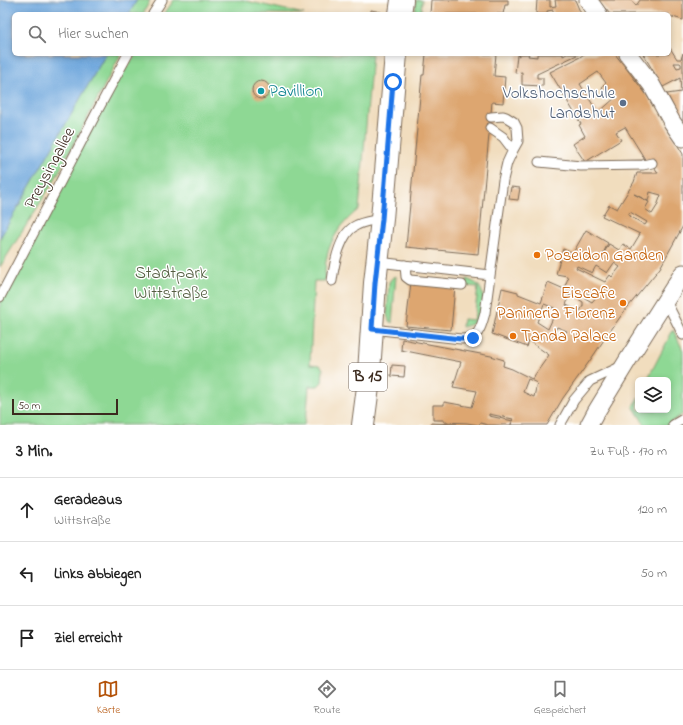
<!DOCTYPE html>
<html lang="de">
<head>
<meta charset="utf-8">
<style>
	:root { --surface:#fff; --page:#f2f2f2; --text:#222; --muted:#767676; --line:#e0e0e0; --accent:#b45309 }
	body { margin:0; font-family:"Indie Flower",sans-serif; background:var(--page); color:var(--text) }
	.controls { position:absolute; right:12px; bottom:12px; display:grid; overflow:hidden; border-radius:6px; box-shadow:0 2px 6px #0003 }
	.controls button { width:36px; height:36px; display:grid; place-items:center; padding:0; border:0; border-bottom:1px solid var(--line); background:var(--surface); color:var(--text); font:20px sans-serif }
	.scale { position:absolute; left:12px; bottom:10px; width:106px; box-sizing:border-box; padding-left:4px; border:2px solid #3b2a1e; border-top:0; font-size:11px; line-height:14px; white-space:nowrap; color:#3b2a1e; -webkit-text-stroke:3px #fff; paint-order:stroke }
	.stop { position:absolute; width:12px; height:12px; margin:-9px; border:3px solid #1a73e8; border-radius:50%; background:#fff }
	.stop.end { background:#1a73e8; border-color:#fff; box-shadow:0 1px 4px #0008 }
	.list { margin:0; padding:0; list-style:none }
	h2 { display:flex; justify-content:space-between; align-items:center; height:52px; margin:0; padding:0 16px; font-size:17px }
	h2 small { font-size:13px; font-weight:400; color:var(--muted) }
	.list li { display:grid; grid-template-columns:26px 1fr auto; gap:12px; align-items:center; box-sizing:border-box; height:64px; padding:0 16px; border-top:1px solid var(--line) }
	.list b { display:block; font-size:15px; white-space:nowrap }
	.list p { margin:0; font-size:13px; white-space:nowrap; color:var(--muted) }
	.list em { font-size:13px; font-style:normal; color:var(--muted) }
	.icon { flex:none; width:22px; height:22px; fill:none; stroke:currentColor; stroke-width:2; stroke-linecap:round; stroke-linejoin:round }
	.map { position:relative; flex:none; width:683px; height:425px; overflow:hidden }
	.search { position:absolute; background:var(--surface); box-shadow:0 2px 6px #0003; left:12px; right:12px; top:12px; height:44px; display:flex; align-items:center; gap:10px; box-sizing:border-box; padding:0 14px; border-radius:6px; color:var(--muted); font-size:15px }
	.sheet { height:244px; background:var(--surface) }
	nav { display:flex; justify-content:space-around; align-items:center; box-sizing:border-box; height:56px; border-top:1px solid var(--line); background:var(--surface); font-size:11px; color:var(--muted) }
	nav a { display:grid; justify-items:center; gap:2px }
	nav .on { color:var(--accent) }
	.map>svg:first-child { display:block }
</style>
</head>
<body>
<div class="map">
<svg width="683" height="425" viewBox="0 0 683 425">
	<rect width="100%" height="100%" fill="#fff"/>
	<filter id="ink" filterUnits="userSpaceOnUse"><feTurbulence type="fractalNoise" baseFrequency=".025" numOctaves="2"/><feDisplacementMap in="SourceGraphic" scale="8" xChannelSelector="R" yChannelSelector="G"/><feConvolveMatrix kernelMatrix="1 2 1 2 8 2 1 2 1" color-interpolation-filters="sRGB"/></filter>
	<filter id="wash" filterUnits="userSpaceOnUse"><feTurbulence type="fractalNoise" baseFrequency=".012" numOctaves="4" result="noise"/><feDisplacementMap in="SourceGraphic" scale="16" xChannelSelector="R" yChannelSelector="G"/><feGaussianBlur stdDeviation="0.9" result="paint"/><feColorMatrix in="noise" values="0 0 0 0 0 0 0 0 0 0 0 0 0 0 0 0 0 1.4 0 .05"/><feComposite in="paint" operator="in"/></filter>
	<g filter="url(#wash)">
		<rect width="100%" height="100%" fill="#f1ddbe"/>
		<path fill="#8ed894" stroke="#648159" d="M137,0H150L143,14H129Z
			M174,0H242L304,14H164Z
			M416,0H422L421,14L415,13Z
			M106,54H121L54,181L0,267V238Z
			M136,54H372L359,209C344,221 331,237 327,256C325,264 325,273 325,281H314L310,364L320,365L323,369L322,382L318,386H309L307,411L304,425H0V302L99,108Z
			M396,276L392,323L389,321L387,314L389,282L393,277Z
			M467,279C471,281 475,282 478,285C486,294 485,312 477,321C473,324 467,326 462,327L463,319L474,320L478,287L466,286Z
			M673,330L683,350V414L667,425H645L633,406L638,398V410H668V380H647Z"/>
		<path fill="#6da6dc" stroke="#54687d" d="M0,0H137L129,14H14V54H106L0,238Z"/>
		<g id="blocks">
			<path fill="#dda66f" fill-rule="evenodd" d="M431,0H508V5H505L503,14H430Z
				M537,0H550V7L556,6L555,0H575L581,14H553V10L547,11V14H536Z
				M598,0H631L636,6L640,0H683V20L669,16V14H610Z
				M371,10L381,12V14H371Z
				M670,48L677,59H681L683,53V126L667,94L681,92L680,78L663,87L643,54H669V49ZM674,63H680L681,64V67L677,68Z
				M426,54H496L494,76L505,77L503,103L492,102L478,254L406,247L422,75H424Z
				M519,54H529L528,56L537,57V54H563V56L567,54H579L537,74V78H543V86L522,85V72L515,73L517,55L519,56Z
				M584,54H615L646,94L683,154V226L660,268L623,313L606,337L591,359L563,398L547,425H511L513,419L489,414V416L513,421L510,425H488L480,423L479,425L467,423L444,422V420H433V405H444V402L472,407L477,391L453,387L461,362L401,350L402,339L491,356L504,360L503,366L512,369L532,379L549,355L529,341L527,347L492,334L502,288L518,292V294L541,303L548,282L564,289L568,278L567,277V276L556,274L563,249L573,253L586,230L608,243L601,258L609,244L619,250L623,244L631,249L640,234L602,216L609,205L617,209L634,182L637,173H658L650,160L646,161L625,127L616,132L621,140L585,162L573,144L585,136L579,125L581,124L550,72L580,57ZM598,72L606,83L603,85L602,89L606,94H610L612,92L616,97L598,113L580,84ZM650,192L661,195L657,206L652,214L645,209L649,202L634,194L648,201ZM630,212L647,222L645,225L628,215ZM614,263L620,267L612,277L610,275L605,282L576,268L577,266L592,273L596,266L607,273ZM590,291L598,295L592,302L585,298ZM570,294L583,302V306L580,311L566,305ZM544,304L557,309L548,329L537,322ZM557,327L567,331L562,338L554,333ZM528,379L537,383L534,397L523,392Z
				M252 90a9 9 0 1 1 18 0a9 9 0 1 1-18 0Z
				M511,187L520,188L518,200L509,199Z
				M411,282L455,286L451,330L406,326Z
				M392,365L405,366L404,377L391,376Z
				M431,423L457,424V425H431Z"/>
		</g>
	</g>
	<g filter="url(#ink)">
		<use href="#blocks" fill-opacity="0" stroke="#7b6956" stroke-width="1"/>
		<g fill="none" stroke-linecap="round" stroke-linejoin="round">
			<defs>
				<path id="lane" d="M153,14L162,0
					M490,128L503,137L513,150
					M539,162L581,166L643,165L652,163
					M378,262L490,275
					M405,265L406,277L410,280L462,285
					M332,281C334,265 340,232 357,225C365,221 374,220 382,219
					M0,297L99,108L128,54
					M666,301L683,335
					M372,329L461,339C479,339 481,328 485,313L503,180L507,163L513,150L518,141L517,128L514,122L506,117L503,116L491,117
					M560,425L574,400L590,381L622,366
					M673,425L683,419"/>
				<path id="street" d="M588,0L598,14
					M628,54L651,84L672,122L683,138
					M589,425L596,412L629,358L683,273"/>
				<path id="primary" d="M400,14L402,0
					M363,425L368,387L375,283L382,219L396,54"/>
			</defs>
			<use href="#lane" stroke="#7b6956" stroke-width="11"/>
			<use href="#street" stroke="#7b6956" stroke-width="19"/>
			<use href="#primary" stroke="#7b6956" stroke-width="24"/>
			<use href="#lane" stroke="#fff" stroke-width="9"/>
			<use href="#street" stroke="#fff" stroke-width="17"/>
			<use href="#primary" stroke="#fff" stroke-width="22"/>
		</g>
	</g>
	<g fill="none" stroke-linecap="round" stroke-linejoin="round" filter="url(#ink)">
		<path stroke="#1a73e8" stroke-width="5" d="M393,82L382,219L375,283L372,329L461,339L473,338"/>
	</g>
	<circle fill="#0f9aa8" stroke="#fff" stroke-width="1.5" cx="261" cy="91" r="4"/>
	<circle fill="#5c6f8a" stroke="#fff" stroke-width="1.5" cx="623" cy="103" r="4"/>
	<g fill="#e8710a" stroke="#fff" stroke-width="1.5">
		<circle cx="537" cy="255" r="4"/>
		<circle cx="623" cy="303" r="4"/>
		<circle cx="513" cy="336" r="4"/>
	</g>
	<g text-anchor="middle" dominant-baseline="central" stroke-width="3" stroke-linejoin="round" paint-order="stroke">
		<rect fill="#fff" stroke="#766a62" stroke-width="1" x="349" y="363" width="38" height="28" rx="3"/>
		<g font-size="16" font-weight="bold" fill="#3b2a1e">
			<text x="368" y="377">B 15</text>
		</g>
		<g font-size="17" fill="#0d838f" stroke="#fff" text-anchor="start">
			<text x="269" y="91">Pavillion</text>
		</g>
		<g font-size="17" fill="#4e5e75" stroke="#fff" text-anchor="end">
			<text x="615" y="93">Volkshochschule<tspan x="615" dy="20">Landshut</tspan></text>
		</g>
		<g font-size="17" fill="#3b2a1e" stroke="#fff">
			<text transform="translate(50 168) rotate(-62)">Preysingallee</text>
		</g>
		<g font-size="17" fill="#c56008" stroke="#fff" text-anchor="start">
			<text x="545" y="255">Poseidon Garden</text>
			<text x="615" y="293" text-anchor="end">Eiscafe<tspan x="615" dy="20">Panineria Florenz</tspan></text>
			<text x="521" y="336">Tanda Palace</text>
		</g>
		<g font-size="17" fill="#545e41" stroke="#fff">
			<text x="171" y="273">Stadtpark<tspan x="171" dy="20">Wittstraße</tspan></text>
		</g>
	</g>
</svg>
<div class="controls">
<button><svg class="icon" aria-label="layers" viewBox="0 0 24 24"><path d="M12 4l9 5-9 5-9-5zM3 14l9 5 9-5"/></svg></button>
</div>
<div class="scale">50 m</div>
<div class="stop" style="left:393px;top:82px"></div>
<div class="stop end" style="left:473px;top:338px"></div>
<div class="search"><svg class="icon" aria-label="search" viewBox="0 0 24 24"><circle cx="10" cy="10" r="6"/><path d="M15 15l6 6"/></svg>Hier suchen</div>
</div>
<section class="sheet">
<h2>3 Min.<small>Zu Fuß · 170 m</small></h2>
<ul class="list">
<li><svg class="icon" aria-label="ahead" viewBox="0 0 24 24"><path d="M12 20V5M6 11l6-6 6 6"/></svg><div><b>Geradeaus</b><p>Wittstraße</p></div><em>120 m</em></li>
<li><svg class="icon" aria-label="left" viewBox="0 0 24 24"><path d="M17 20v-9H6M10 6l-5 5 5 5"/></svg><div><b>Links abbiegen</b></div><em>50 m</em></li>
<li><svg class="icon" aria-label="arrive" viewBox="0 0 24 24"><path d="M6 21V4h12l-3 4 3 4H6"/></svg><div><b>Ziel erreicht</b></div></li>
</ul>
</section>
<nav>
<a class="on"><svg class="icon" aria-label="map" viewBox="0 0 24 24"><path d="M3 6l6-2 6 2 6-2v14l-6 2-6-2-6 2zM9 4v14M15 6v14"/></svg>Karte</a>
<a><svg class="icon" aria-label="directions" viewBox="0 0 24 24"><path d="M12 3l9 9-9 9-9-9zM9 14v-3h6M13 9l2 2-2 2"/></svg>Route</a>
<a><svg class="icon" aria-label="saved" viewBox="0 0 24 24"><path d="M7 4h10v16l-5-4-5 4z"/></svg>Gespeichert</a>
</nav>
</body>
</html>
